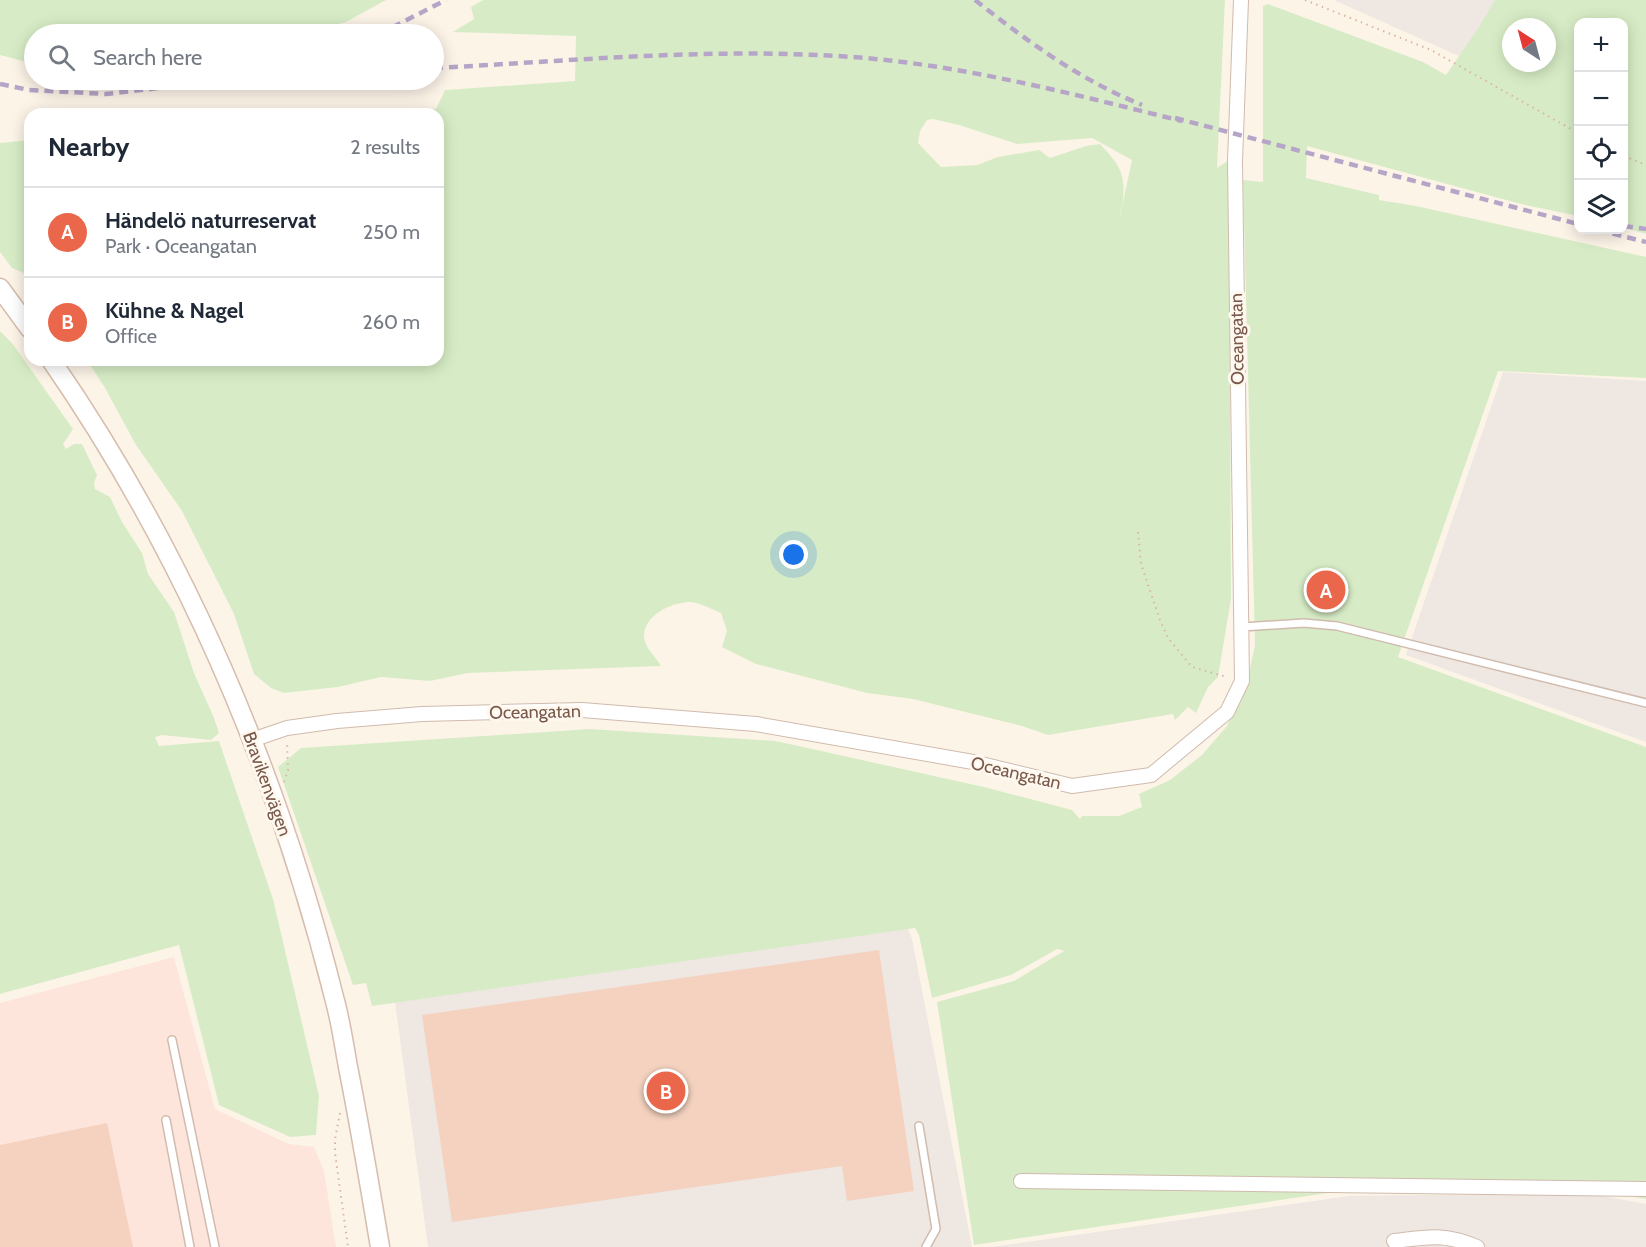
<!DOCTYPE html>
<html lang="en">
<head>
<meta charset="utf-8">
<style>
	:root { --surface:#fff; --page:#f6f6f7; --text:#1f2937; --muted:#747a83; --line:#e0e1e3; --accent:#ea674b }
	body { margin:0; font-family:Cabin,sans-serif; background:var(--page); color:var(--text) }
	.controls { position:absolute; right:18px; top:18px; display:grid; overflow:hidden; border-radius:12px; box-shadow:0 3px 15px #0003 }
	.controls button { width:54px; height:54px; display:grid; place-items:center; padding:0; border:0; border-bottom:2px solid var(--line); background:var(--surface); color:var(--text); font:30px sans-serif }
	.compass { position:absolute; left:1502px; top:18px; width:54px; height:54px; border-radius:50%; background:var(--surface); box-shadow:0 3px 15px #0003; rotate:324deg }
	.you { position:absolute; left:794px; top:555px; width:21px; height:21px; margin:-15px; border:4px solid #fff; border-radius:50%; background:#1a73e8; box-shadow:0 0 0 9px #1a73e833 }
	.badge { display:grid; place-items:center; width:39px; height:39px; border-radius:50%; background:var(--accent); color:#fff; font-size:20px; font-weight:700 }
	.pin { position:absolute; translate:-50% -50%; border:3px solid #fff; box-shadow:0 2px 6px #0006 }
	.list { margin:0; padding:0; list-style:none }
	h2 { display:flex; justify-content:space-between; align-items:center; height:78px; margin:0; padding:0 24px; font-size:26px }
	h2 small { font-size:20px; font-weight:400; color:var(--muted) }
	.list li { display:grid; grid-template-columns:39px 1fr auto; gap:18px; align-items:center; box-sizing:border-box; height:90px; padding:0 24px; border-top:2px solid var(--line) }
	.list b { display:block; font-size:22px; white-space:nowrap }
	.list p { margin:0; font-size:20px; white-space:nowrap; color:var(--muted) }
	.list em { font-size:20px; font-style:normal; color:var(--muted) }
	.icon { flex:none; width:33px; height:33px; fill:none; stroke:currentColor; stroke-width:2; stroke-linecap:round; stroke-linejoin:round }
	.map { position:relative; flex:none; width:1646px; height:1247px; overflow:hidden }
	.search { position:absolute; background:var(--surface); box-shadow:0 3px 15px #0003; left:24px; top:24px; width:420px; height:66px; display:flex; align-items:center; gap:15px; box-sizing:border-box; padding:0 21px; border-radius:33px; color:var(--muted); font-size:22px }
	.panel { position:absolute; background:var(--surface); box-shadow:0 3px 15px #0003; left:24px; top:108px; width:420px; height:258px; border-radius:18px }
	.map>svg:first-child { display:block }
</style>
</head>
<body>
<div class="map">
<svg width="1646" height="1247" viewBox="0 0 1646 1247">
	<rect width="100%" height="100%" fill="#fdf4e8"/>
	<path fill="#fde5dc" d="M174,957L215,1109L289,1144L314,1147L324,1171L336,1247H0V1003Z"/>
	<path fill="#eee7e2" d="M1334,0H1514L1468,60Z
		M1503,372L1646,381V742L1406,655Z
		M899,908L912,939L972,1247H428L393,987Z
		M1587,1193L1646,1204V1247H991L1349,1196Z"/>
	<path fill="#d7ecc6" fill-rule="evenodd" d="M0,0H386L346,22L303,34H34V64L0,55Z
		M483,0H1225L1217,168L1229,160L1231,599L1218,677L1208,687L1196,713L1188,707L1175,720L1173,714L1048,735L1022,726L913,699L867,693L756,664L722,647L727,631L721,613C711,609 699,602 689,602C670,603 644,615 644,637C645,648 656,657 661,666L468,673L430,681L381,677L338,687L284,693L271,688L254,674L234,614L182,511L136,445L105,388L87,360H438V114H395L436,109L445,90L575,81L576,36L453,32L474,19L471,7ZM933,119L959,125L1017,144L1092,138L1132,160L1120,216C1120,211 1123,204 1123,198C1126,172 1117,162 1100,144L1086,146L1050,158L1039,150L998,157L977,165L941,167L918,143L920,131L927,120Z
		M1495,0H1646V234L1624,228V22H1578V216L1521,204L1307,146L1306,178L1379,195V200L1416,206L1646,257V378L1498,371L1398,657L1646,747V1199L1585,1189L1348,1190L974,1245L937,1002L1014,981L1064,951L1057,949L1011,975L932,998L919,935L915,928L372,1006L366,983L353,985L278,767L301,748L590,729L776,741L984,787L1072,810L1080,819L1082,816H1119L1142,807L1139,794L1170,780L1202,755L1227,726L1247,683L1255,645L1243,180L1263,182V6L1268,4L1423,62L1446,75L1479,27ZM1511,27H1547V63H1511Z
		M30,140V272L24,273L12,268L0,252V143Z
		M0,331L12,343L73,429L63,444L66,449L74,444H82L97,475L94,483L95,489L110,497L122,522L142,553L148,574L174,612L194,673L214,718L219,733L211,740L162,735L155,737L159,746L219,741L273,899L319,1096L316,1135L290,1137L219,1105L179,945L0,994Z"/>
	<path fill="#f4d2bf" d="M879,950L914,1191L847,1201L842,1166L452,1222L422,1015Z
		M107,1123L133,1247H0V1145Z"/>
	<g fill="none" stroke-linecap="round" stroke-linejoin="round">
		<defs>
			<path id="lane" d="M1242,627L1304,623L1337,626L1646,703
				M172,1040L215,1247
				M166,1120L190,1247
				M919,1126L936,1229L926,1247"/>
			<path id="street" d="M252,740L287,728L337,721L422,714L582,710L756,724L973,762L1072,786L1151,775L1227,712L1242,681L1235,161L1241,0
				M1021,1181L1646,1189
				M1394,1241C1428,1237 1445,1233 1477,1247"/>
			<path id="secondary" d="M0,288L30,329
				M51,360C185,554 278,773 335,1001C341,1023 344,1045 348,1067C360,1127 370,1187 380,1247"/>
		</defs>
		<use href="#lane" stroke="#d0bbad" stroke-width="10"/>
		<use href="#street" stroke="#d0bbad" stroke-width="16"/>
		<use href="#secondary" stroke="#d6bdad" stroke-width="21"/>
		<path stroke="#d9b5a1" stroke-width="2" stroke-dasharray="1.5 4.5" stroke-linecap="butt" d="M1305,0L1431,50L1578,133
			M1624,156L1646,165
			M25,345L30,352
			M1138,532L1141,564L1160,620L1168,638L1192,667L1227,677
			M284,782L288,770L287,743
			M340,1113L335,1139V1153L348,1247"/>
		<use href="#lane" stroke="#fff" stroke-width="7"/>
		<use href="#street" stroke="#fff" stroke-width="14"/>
		<use href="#secondary" stroke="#fff" stroke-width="18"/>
		<path stroke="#b7a5c8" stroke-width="4.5" stroke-dasharray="9 6" stroke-linecap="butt" d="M975,0C1027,41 1080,80 1142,105
			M379,34L446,0
			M434,68C573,61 712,47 852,57C964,65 1072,94 1182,121
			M0,84L29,90L106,94L230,80
			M1175,118L1578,224
			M1624,226L1646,229
			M1598,230L1646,242"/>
	</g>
	<g text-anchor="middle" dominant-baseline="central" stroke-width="6" stroke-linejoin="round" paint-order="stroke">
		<g font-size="18" fill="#79594b" stroke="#fff8ef">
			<text transform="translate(1237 339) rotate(-91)">Oceangatan</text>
			<text transform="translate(535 712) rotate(-1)">Oceangatan</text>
			<text transform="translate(1016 773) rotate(13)">Oceangatan</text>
			<text transform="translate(267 784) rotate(70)">Bravikenvägen</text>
		</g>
	</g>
</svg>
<div class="controls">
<button>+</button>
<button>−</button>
<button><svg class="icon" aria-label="locate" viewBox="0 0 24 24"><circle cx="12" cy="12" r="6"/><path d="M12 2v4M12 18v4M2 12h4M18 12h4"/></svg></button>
<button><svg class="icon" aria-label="layers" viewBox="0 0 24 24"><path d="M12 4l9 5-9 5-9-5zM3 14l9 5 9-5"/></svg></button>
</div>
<svg class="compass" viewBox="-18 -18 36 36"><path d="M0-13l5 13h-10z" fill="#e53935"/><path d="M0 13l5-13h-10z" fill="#747a83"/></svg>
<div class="you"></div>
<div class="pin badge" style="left:1326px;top:590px">A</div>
<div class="pin badge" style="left:666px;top:1091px">B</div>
<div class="search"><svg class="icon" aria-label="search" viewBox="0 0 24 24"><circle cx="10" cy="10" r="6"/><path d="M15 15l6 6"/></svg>Search here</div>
<section class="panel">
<h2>Nearby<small>2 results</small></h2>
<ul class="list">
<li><span class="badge">A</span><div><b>Händelö naturreservat</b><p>Park · Oceangatan</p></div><em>250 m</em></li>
<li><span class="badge">B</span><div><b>Kühne &amp; Nagel</b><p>Office</p></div><em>260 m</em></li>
</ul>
</section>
</div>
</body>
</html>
